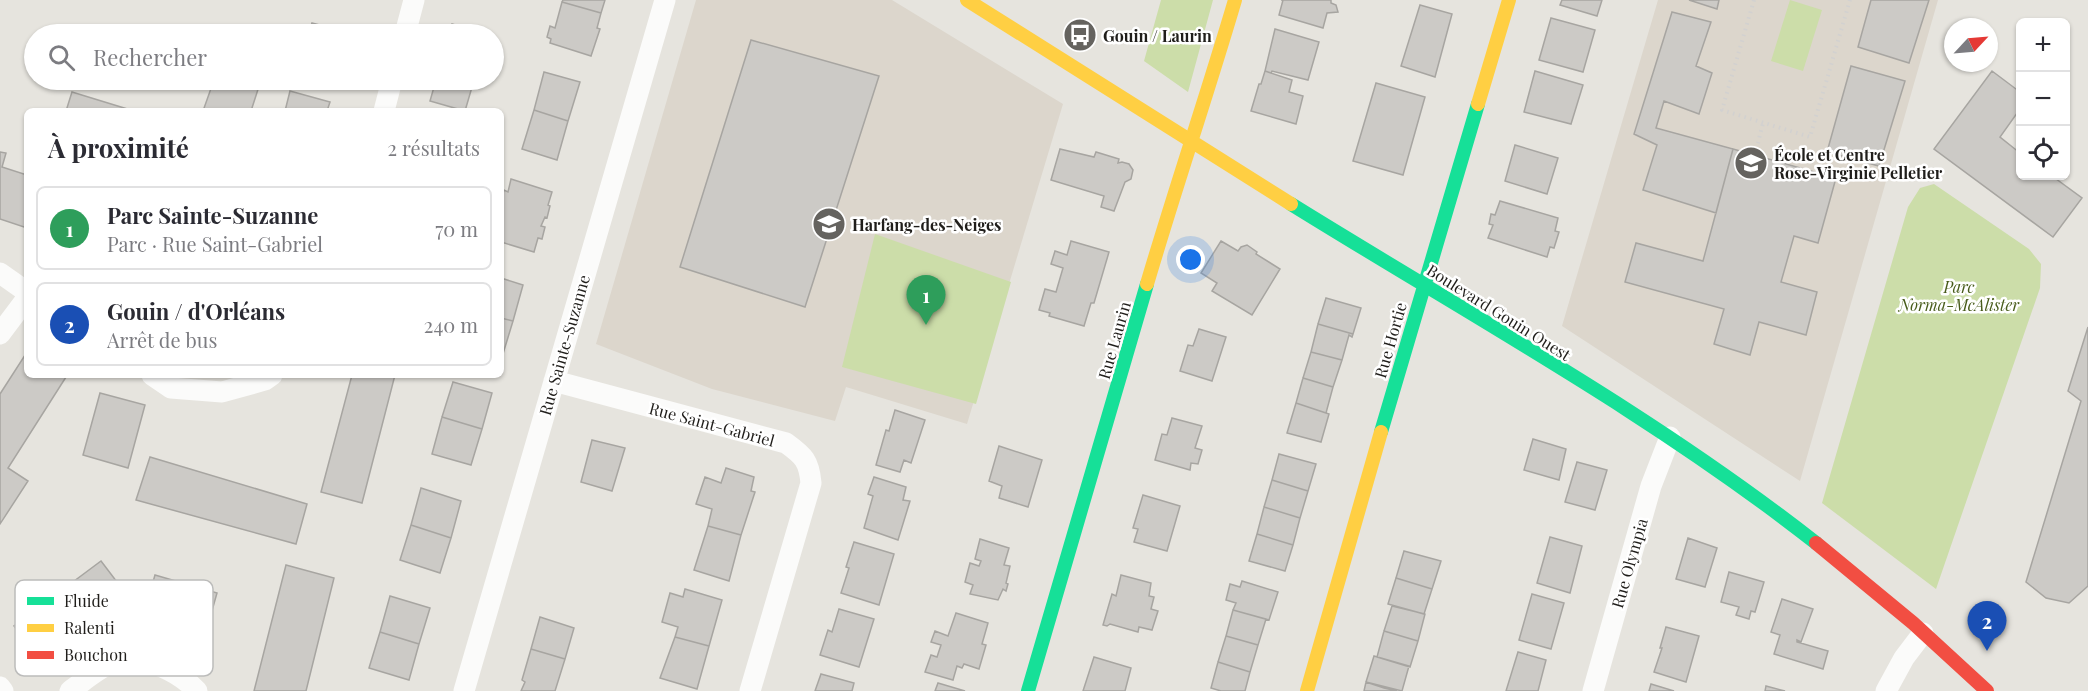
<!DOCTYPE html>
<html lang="fr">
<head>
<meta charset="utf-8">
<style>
	:root { --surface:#fff; --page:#f7f7f7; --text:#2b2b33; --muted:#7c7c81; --line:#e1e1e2; --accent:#d93025 }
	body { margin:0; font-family:"Playfair Display",serif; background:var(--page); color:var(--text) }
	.controls { position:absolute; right:18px; top:18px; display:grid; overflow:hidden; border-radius:9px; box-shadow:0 2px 4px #0004 }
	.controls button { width:54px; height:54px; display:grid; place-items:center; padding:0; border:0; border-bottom:2px solid var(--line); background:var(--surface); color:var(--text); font:30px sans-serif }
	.compass { position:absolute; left:1944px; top:18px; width:54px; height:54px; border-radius:50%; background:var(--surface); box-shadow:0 2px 4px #0004; rotate:64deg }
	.you { position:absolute; left:1191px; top:260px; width:21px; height:21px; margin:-15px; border:4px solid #fff; border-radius:50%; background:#1a73e8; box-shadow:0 0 0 9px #1a73e833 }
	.badge { display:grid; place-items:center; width:39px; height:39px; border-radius:50%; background:var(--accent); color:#fff; font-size:20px; font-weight:700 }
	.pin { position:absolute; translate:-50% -50px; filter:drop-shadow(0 2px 3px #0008) }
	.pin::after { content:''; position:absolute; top:32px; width:21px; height:18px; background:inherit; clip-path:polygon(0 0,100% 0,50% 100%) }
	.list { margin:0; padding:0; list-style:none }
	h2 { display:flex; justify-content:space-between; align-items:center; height:78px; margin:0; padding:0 24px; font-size:26px }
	h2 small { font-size:20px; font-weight:400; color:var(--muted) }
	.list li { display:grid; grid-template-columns:39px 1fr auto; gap:18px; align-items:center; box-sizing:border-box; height:84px; margin:0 12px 12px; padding:0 12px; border:2px solid var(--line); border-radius:9px }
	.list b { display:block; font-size:22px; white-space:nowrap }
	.list p { margin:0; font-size:20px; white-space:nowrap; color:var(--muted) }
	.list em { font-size:20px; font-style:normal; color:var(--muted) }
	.icon { flex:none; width:33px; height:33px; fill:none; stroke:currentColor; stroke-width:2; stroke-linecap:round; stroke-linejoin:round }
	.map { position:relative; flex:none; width:2088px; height:691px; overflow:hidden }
	.search { position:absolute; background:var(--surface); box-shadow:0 2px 4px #0004; left:24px; top:24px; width:480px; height:66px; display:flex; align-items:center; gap:15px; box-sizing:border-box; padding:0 21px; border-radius:33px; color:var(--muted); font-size:22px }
	.panel { position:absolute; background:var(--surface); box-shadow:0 2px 4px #0004; left:24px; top:108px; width:480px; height:270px; border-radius:9px }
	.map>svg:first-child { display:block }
</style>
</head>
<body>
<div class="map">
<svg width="2088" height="691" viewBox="0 0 2088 691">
	<rect width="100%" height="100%" fill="#e6e4de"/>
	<path fill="#dcd6cc" d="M696,0H892L1063,104L967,424L846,387L835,421L712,389L596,344Z
		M1658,0H1938L1800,481L1562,326Z"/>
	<path fill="#ccdda9" d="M1161,0H1213L1188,92L1144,61Z
		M1790,0L1822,10L1803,71L1771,61Z
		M1934,184L2029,249L2041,264L2040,288L1936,589L1822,503L1908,207L1920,188Z
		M875,234L1011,282L976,404L842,367Z"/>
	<path fill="#cccac6" stroke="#a7a5a1" stroke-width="1.5" d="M563,0H605L601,13L562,2Z
		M1281,0H1331V3L1336,5L1338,12L1327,13L1323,28L1279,15L1283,0Z
		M1562,0H1602L1597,16L1560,5Z
		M1689,0H1719L1717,9Z
		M1871,0H1929L1909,63L1858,47Z
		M562,2L601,13L597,28L600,29L591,56L550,43L551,39L547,37L550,26L555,28Z
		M1420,5L1452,14L1435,77L1401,66Z
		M1672,12L1711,22L1696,66L1712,73L1699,114L1664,101L1656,128L1733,149L1716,213L1643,190L1657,145L1634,134Z
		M1551,18L1595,30L1583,72L1539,60Z
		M312,23L350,33L349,34H308Z
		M452,24L487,34H449Z
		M1275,29L1319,42L1308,80L1272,71L1271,73L1265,71Z
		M751,40L879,76L805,307L680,267Z
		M1851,66L1905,81L1879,166L1827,152Z
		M1265,71L1292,80L1289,92L1303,96L1296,124L1251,111L1259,84H1261Z
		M1535,71L1583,85L1571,124L1524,112Z
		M1992,71L2020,92V109L2000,137L2020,153V176H2052L2082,198L2053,237L1934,149Z
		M544,72L580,82L568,121L534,110Z
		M214,80H261L251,111H203Z
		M436,80H478L475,88L472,87L465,111L430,101Z
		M1376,83L1425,97L1403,175L1353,161Z
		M290,91L330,102L327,111H285Z
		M72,92L134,111H66Z
		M534,110L568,121L557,160L522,149Z
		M1515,145L1558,158L1547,194L1505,181Z
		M1060,149L1094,157L1096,152L1119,159L1118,163L1122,162L1129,164L1133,170L1131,179L1125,182L1114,211L1101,207L1104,196L1051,180Z
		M1733,149L1836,178L1818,243L1794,236L1781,282L1817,292L1806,335L1759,322L1750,355L1714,344L1724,309L1625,282L1636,243L1703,261Z
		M0,152L6,153L2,167L27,175V228L0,219Z
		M511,179L552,192L548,205L550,206L547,218L545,217L541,226L545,227L542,239L538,238L534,252L501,242V201L504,190L508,192Z
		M1500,201L1558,218L1555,231L1559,232L1554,248L1550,247L1547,257L1488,238L1493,225L1489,224L1491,214L1495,215Z
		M1071,241L1109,252L1094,303H1091L1084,326L1049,316L1050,313L1039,310L1045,289L1056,292L1063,268L1051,264L1055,251L1067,255Z
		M1221,241L1238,251L1241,247L1247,245L1257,252L1256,254L1280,269L1252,315L1212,291L1217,283L1201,273Z
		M501,278L523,285L513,321L501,318Z
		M1326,298L1361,308L1353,334L1318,324Z
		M501,318L513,321L502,357H501Z
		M1318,324L1353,334L1352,337L1349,335L1342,360L1311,352Z
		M2088,327V586L2069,603L2046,598L2026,582L2081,401L2068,391Z
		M1199,329L1226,337L1212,381L1180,371L1188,345L1193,346Z
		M27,352V375H64L66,377L8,468L28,481L0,524V394Z
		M1311,352L1342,360L1333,387L1303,378Z
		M352,375H395L362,503L321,492Z
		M1303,378L1333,387L1326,413L1296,403Z
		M453,382L492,393L482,429L442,417Z
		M100,393L145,405L128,468L83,455Z
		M1296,403L1329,414L1321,442L1287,433Z
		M895,410L925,420L911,463L904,460L900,472L876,465L886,430L889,431Z
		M442,417L482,429L471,465L432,454Z
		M1172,418L1202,426L1195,448L1202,450L1198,464L1191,463L1190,470L1155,460L1162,434L1167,435Z
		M1533,439L1566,449L1559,480L1524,470Z
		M592,440L625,448L612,491L581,482Z
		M999,446L1042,460L1028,507L999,498L1002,486L989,481Z
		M1279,454L1316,464L1308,491L1272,480Z
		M150,457L307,504L296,544L136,500Z
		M1577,462L1607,470L1595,510L1565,502Z
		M726,468L754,477L751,491L755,492L741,535L708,526L712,509L696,504L705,477L721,483Z
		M874,477L906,487L903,500L910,501L898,540L864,528L873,496L868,494Z
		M1272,480L1308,491L1300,518L1264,507Z
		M421,488L461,501L451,538L411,525Z
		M1143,495L1180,506L1167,551L1134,542L1138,529L1133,528Z
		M1264,507L1300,518L1293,545L1257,534Z
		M411,525L451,538L440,573L400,560Z
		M708,526L741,535L729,581L694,570Z
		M1257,534L1293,545L1285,571L1249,561Z
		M1550,537L1582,546L1570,593L1537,583Z
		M1688,538L1717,548L1705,587L1676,579Z
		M980,539L1009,548L1004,565L1010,566L1006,583L1008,584L1006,591L1003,589L998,600L970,594L973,585L965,582L970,563L979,566L981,561L975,559Z
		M854,542L894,554L879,605L841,593L849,568L846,567Z
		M1404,551L1441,561L1432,589L1396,578Z
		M101,561L130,599L43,664L14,626Z
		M286,565L334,578L306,691H254Z
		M1729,572L1764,582L1755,612L1751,611L1749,619L1736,615L1739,607L1721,602Z
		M155,575L217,593L204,639L142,620Z
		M1121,575L1151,583L1149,596L1154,597L1151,609L1158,611L1152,630L1139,627L1138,632L1110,624L1107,626L1103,625L1112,594L1116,596Z
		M1396,578L1432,589L1424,614L1388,604Z
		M1242,581L1278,592L1269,620L1233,610L1236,603L1226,600L1230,584L1240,587Z
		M685,589L722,600L709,646L675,637L678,627L662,622L670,593L683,597Z
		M1532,594L1564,603L1551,649L1519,640Z
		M390,596L430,608L419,644L380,632Z
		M1782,599L1813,609L1801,642L1797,640V642L1828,651L1823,669L1774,654L1780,635L1771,632Z
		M1392,606L1425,614L1418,641L1384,631Z
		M839,609L874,619L859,667L820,655L828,630L832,632Z
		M1233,610L1266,619L1258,645L1226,636Z
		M956,613L988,623L982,644L986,645L979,669L964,664L962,668L957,666L953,680L925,672L931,655L937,657L941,645L931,642L935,631L948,636Z
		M540,617L574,628L565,659L531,649Z
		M1666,627L1699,636L1686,682L1654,672L1662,648H1660Z
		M1384,631L1418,641L1410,667L1377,657Z
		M380,632L419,644L409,680L369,668Z
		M1226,636L1258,645L1250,672L1218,662Z
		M675,637L709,646L697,689L660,678Z
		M531,649L565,659L555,691H521L525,682L522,680Z
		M1518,652L1546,660L1538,691H1506Z
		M1374,656L1409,666L1402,691L1366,682Z
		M1094,657L1131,668L1125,691H1083Z
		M1218,662L1250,672L1245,691H1221L1211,688Z
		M821,674L854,683L852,691H815Z
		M1366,682L1384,688L1397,691H1364Z
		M938,683L965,691H935Z
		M1651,684L1674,691H1649Z
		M1766,686L1785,691H1765Z"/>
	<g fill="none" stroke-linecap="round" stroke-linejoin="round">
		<path stroke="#d2d1d0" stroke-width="4" stroke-dasharray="1.5 4.5" stroke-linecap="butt" d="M1754,0L1722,110L1810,137L1850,0
			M1755,155L1763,123"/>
		<path stroke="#fbfbfa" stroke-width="21" d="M405,34L414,0
			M384,111L392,80
			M0,273L27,292
			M0,334L27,298
			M152,375L171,388L222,392L265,380L272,375
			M554,381L786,443C804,456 809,461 811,483L750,691
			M0,687L3,691
			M70,691C84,681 100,666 117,661C144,654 179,672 197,691
			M464,691L665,0
			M1593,691L1651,486L1670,437
			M1886,691L1904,658L1923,633"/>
		<path stroke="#16e098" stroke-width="14" d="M1291,204C1468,314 1652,414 1816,543
			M1381,432L1478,104
			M1028,691L1147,284"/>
		<path stroke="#ffcf43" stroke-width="14" d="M967,0L1291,204
			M1478,104L1509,0
			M1147,284C1175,189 1207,95 1235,0
			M1307,691L1381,432"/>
		<path stroke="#f24e42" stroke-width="14" d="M1816,543L1913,623L1987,691"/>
	</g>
	<defs>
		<symbol id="bus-disc" viewBox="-11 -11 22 22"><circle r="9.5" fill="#65635f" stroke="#fff"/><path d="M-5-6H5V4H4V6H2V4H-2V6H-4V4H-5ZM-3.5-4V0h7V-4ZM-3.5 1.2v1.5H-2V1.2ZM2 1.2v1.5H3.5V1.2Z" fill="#fff"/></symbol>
		<symbol id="school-disc" viewBox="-11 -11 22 22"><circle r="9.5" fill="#65635f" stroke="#fff"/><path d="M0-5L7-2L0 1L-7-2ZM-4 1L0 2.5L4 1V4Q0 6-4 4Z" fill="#fff"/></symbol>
	</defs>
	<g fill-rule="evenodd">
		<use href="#bus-disc" x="1061" y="16" width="38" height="38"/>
		<use href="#school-disc" x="1732" y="144" width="38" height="38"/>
		<use href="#school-disc" x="810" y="205" width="38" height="38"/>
	</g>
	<g text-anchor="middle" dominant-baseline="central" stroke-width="5" stroke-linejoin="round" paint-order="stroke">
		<g font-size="16" font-weight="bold" fill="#201e1b" stroke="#fff" text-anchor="start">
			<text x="1103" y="35">Gouin / Laurin</text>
			<text x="1774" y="154">École et Centre<tspan x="1774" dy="18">Rose-Virginie Pelletier</tspan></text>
			<text x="852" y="224">Harfang-des-Neiges</text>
		</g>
		<g font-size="16" font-style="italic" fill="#485c1b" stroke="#fff">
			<text x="1959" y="286">Parc<tspan x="1959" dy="18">Norma-McAlister</tspan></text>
		</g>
		<g font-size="16" fill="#201e1b" stroke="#fff">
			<text transform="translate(1499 312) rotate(32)">Boulevard Gouin Ouest</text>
			<text transform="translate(1114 340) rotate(-74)">Rue Laurin</text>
			<text transform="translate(1390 340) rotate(-74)">Rue Hortie</text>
			<text transform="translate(564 345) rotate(-74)">Rue Sainte-Suzanne</text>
			<text transform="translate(712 424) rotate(15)">Rue Saint-Gabriel</text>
			<text transform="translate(1629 563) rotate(-74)">Rue Olympia</text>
		</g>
	</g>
	<rect x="15" y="580" width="198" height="96" rx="9" fill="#fff" stroke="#bcbcbb" stroke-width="1.5"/>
	<rect x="27" y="597" width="27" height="8" fill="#16e098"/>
	<rect x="27" y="624" width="27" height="8" fill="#ffcf43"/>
	<rect x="27" y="651" width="27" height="8" fill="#f24e42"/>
	<g font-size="16" fill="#201e1b">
		<text x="64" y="607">Fluide</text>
		<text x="64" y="634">Ralenti</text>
		<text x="64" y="661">Bouchon</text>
	</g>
</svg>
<div class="controls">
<button>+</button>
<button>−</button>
<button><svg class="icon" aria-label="locate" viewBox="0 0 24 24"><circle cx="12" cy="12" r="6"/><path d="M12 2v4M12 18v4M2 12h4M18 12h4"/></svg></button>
</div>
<svg class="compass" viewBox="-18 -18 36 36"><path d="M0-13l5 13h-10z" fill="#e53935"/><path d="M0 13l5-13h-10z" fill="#7c7c81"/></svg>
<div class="you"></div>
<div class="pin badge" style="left:926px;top:325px;background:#2e9e5b">1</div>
<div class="pin badge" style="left:1987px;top:651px;background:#1a4fb4">2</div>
<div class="search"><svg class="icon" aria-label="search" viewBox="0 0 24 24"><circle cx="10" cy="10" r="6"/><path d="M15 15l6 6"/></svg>Rechercher</div>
<section class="panel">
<h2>À proximité<small>2 résultats</small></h2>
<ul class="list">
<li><span class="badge" style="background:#2e9e5b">1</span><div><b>Parc Sainte-Suzanne</b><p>Parc · Rue Saint-Gabriel</p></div><em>70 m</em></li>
<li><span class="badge" style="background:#1a4fb4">2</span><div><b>Gouin / d'Orléans</b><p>Arrêt de bus</p></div><em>240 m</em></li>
</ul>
</section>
</div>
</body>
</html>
